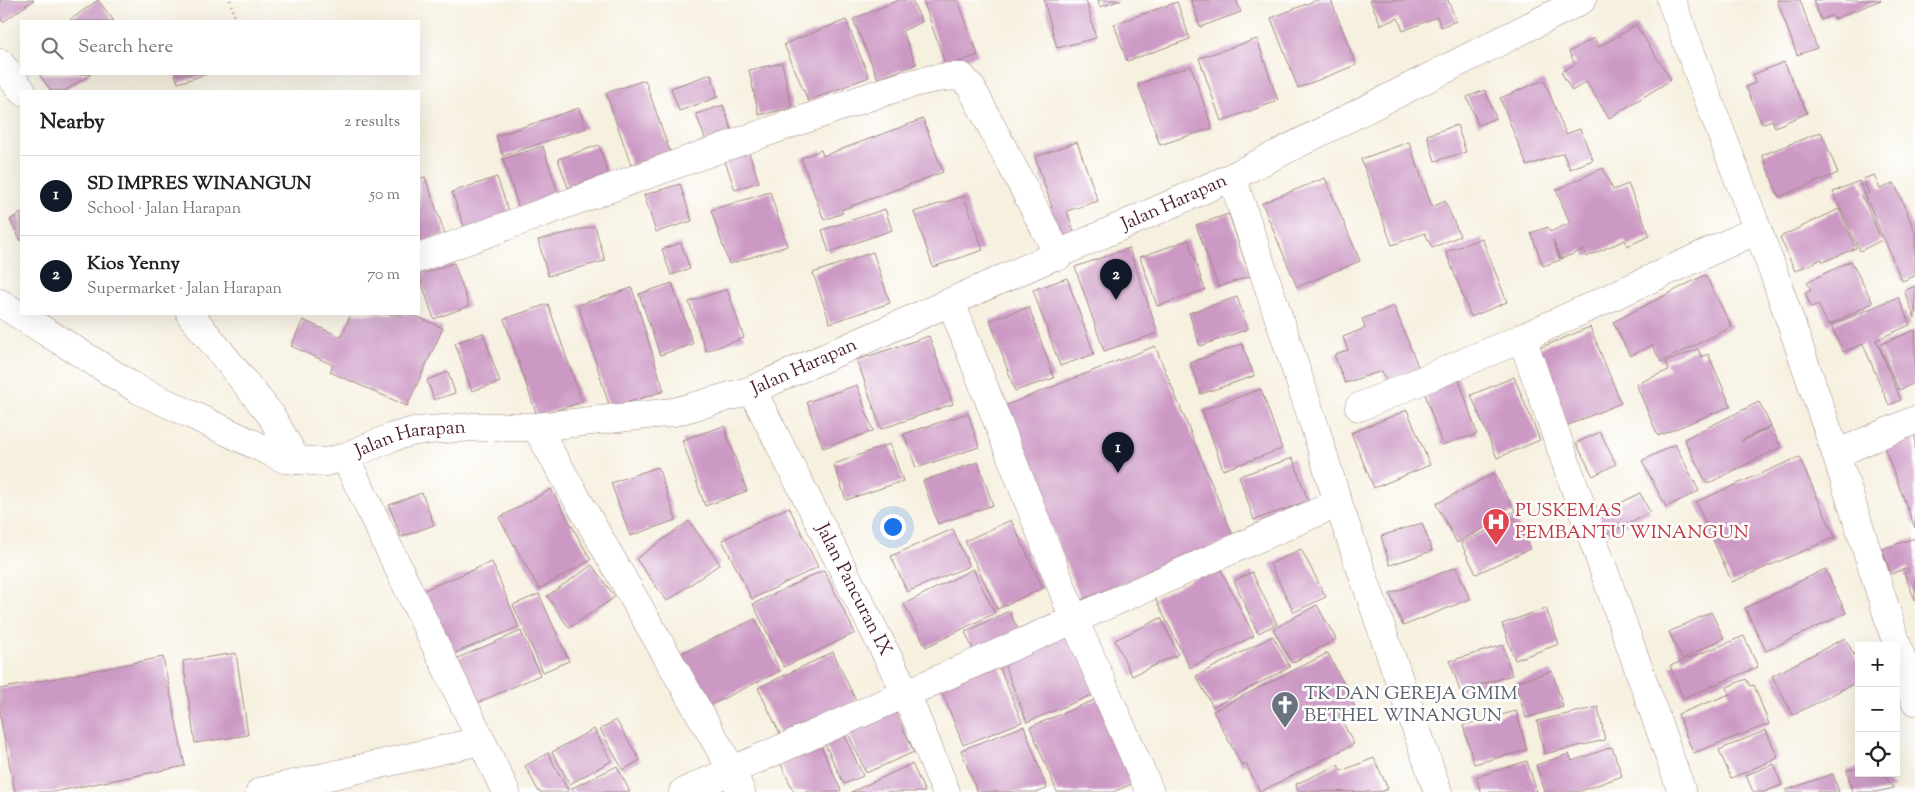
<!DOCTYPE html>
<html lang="en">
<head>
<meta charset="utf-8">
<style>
	:root { --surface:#fff; --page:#f2f2f2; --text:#222; --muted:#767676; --line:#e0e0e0; --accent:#111827 }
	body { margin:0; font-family:"Sorts Mill Goudy",serif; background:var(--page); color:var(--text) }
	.controls { position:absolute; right:15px; bottom:15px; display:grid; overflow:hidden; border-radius:0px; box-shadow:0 5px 20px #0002 }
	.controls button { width:45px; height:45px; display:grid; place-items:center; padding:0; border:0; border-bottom:1px solid var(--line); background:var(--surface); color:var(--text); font:25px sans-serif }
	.you { position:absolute; left:892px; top:526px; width:18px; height:18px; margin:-12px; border:4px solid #fff; border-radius:50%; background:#1a73e8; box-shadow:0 0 0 8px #1a73e833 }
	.badge { display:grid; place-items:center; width:32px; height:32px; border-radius:50%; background:var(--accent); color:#fff; font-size:16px; font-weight:700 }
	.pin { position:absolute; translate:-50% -41px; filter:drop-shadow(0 1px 2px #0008) }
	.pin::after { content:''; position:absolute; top:26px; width:18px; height:15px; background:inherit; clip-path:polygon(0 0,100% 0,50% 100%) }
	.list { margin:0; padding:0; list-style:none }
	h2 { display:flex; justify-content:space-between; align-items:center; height:65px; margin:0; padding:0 20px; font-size:21px }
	h2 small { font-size:16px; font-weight:400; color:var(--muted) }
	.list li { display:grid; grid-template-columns:32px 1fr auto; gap:15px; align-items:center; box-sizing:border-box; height:80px; padding:0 20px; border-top:1px solid var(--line) }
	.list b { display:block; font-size:19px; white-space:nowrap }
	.list p { margin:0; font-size:16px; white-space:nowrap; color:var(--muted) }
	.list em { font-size:16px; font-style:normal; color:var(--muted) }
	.icon { flex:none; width:28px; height:28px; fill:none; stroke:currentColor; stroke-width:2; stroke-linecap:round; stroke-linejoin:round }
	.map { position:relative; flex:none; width:1915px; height:792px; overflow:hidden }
	.search { position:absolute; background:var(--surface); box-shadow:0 5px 20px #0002; left:20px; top:20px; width:400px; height:55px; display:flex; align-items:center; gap:12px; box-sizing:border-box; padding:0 18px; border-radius:0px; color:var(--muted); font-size:19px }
	.panel { position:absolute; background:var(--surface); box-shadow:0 5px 20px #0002; left:20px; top:90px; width:400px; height:225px; border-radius:0px }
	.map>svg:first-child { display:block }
</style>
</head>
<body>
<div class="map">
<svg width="1915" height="792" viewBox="0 0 1915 792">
	<rect width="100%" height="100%" fill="#fff"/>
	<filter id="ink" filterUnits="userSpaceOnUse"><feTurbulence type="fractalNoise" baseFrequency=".02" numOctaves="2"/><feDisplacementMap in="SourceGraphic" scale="10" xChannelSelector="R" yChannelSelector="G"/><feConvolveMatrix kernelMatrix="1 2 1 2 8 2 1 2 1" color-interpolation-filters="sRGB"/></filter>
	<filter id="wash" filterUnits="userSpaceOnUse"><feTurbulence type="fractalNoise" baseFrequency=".0096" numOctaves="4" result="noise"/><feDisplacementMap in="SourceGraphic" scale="20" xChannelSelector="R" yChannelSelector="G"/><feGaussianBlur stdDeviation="1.12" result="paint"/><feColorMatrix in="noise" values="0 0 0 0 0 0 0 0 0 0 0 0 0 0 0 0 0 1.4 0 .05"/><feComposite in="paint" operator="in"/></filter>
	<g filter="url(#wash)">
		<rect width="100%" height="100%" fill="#f6f0df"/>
		<g id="blocks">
			<path fill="#cc99c4" d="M0,0H34L3,22L0,18Z
				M98,0L114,21H71L70,20Z
				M899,0H912L922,22L902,31L916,64L878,79L853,19Z
				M923,0H958L978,55L946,66Z
				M1044,0H1086L1096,38L1057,48Z
				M1098,0H1121L1100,7Z
				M1191,0H1236L1241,12L1200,27Z
				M1317,0H1331L1356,65L1298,88L1271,18Z
				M1370,0H1448L1456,21L1441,27L1437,17L1403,31L1398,18L1381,25Z
				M1777,0H1800L1817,48L1797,55Z
				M1813,0H1881L1834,19L1832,15L1821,20Z
				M1177,2L1190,39L1127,61L1114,24Z
				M846,20L869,77L808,101L784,44Z
				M1636,25L1671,80L1609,118L1586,82L1572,91L1561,72L1575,64L1569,52L1594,38L1599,47Z
				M1257,39L1278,101L1221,121L1199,58Z
				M1784,62L1807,113L1775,127L1772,120L1762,124L1746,87L1755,83L1752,75Z
				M782,63L792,108L759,115L749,70Z
				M1191,66L1212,128L1160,145L1138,84Z
				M39,74H91L65,91H51Z
				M175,74H207L178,83Z
				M711,74L718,97L679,111L671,88Z
				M645,80L670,152L631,165L606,93Z
				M1544,80L1566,134L1580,129L1593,160L1570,169L1563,153L1527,166L1500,98Z
				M1485,90L1496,118L1478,125L1467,97Z
				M723,105L733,135L707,144L696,114Z
				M579,108L586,128L503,156L496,136Z
				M923,119L943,172L841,210L843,213L824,220L801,158L821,150L823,156Z
				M1457,125L1466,152L1435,161L1427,135Z
				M1821,132L1838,173L1779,197L1762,155Z
				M1077,142L1098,201L1067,211L1075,234L1057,240L1045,209L1052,207L1035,157Z
				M1409,142L1432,207L1445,201L1460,236L1432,248L1425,233L1392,245L1361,159Z
				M599,145L608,174L568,188L558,159Z
				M543,146L559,197L519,209L503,159Z
				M748,150L759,182L735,190L724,158Z
				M1603,168L1613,190L1628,184L1650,236L1627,246L1625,240L1586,257L1583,250L1561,259L1553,240L1560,260L1543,266L1531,233L1548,227L1550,232L1570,223L1556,190Z
				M1874,175L1880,189L1894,183L1915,231V276L1902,281L1865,195L1869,193L1863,179Z
				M425,177L445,234L419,243V179Z
				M497,177L510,215L465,230L452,192Z
				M1325,178L1360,261L1297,287L1262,203Z
				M1859,181L1865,193L1862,195L1882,240L1860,251L1833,192Z
				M680,184L692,221L656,232L644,195Z
				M770,192L787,246L729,264L711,210Z
				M964,196L983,250L933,267L914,212Z
				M885,209L892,230L829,252L822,230Z
				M1839,209L1856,248L1823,262L1822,259L1795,271L1780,237Z
				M21,213V241L10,220Z
				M1229,214L1250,276L1218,287L1196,225Z
				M595,226L605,261L548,276L538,240Z
				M1482,238L1507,302L1471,317L1446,252Z
				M1188,240L1205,290L1157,306L1140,257Z
				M681,243L690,269L671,275L662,249Z
				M1129,248L1158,333L1104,351L1075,267Z
				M873,252L890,303L830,323L813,273Z
				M1851,261L1873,303L1828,325L1818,304L1811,307L1805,293L1811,290L1807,282Z
				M454,263L469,306L434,319L419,275Z
				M1705,275L1732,327L1661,362L1652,345L1630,356L1613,322Z
				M1067,278L1094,354L1060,366L1033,290Z
				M672,283L693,344L660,355L639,294Z
				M1915,286V318L1904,291Z
				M632,288L664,391L610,408L578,305Z
				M727,289L744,338L706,351L689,302Z
				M1237,297L1248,329L1200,346L1189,313Z
				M1898,297L1910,325L1876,340L1901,400L1889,405L1863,344L1843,352L1831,325Z
				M548,304L582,402L537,416L504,319Z
				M1394,306L1419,369L1386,382L1382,371L1345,383L1334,355L1348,350L1343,337L1365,328L1362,319Z
				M1029,307L1054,378L1015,391L990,320Z
				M351,314H411L443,328L407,406L330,372L333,365L291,346L303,320L341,337Z
				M1590,327L1621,403L1561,428L1530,352Z
				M1915,330V383L1899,390L1879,345Z
				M483,333L500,382L472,391L455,343Z
				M929,336L953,404L881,429L857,360Z
				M1242,344L1254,376L1201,394L1190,363Z
				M1155,346L1234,538L1081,600L1002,407Z
				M1698,349L1701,357L1708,354L1731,406L1658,436L1636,384L1669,370L1666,362Z
				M1456,370L1477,434L1442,445L1421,382Z
				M448,372L455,393L434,400L427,380Z
				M1514,377L1540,440L1497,458L1471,395Z
				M857,385L873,431L823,448L807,402Z
				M1261,389L1282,449L1223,470L1202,410Z
				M1759,402L1771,426L1741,441L1771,427L1781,447L1707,484L1684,439Z
				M1407,410L1430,465L1374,488L1351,433Z
				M968,413L979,447L916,468L904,434Z
				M724,426L747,491L705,506L682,440Z
				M1915,427V528L1881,439Z
				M1600,432L1616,464L1593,476L1576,443Z
				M890,444L903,481L846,500L834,464Z
				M1675,444L1699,491L1666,507L1642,461Z
				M1799,457L1835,537L1732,582L1696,502Z
				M1293,458L1308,501L1254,520L1239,476Z
				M978,462L993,505L938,524L923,481Z
				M658,467L676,520L630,536L611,483Z
				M1494,473L1515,511L1457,543L1436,504Z
				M551,489L591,560L539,589L499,518Z
				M422,493L434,525L401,537L389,505Z
				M1640,493L1650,512L1607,534L1597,515Z
				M789,507L818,567L752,599L722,540Z
				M1515,518L1530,549L1476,574L1461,543Z
				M1011,520L1043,588L997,609L965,541Z
				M689,521L720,564L667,601L636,559Z
				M1422,523L1432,551L1390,565L1381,536Z
				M953,529L969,566L907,592L891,556Z
				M1915,538V600L1904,573L1909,571L1907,568L1891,574L1882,549Z
				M1301,549L1326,597L1294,612L1270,564Z
				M492,562L519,627L445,657L419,592Z
				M592,565L615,597L569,628L547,596Z
				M1219,566L1254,636L1190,668L1155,598Z
				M1456,567L1470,599L1403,626L1390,594Z
				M973,569L995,613L926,647L904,604Z
				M1825,569L1846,613L1766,651L1745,608Z
				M824,570L855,633L784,667L753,604Z
				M1252,572L1277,624L1258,633L1234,581Z
				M539,594L569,661L543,672L513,605Z
				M1317,605L1336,639L1292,663L1273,629Z
				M1546,608L1559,644L1515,660L1502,624Z
				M1009,611L1022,637L977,658L965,632Z
				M1711,612L1724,638L1682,659L1669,632Z
				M1161,618L1178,654L1132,676L1115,640Z
				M755,619L780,671L708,706L682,653Z
				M1071,628L1097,693L1027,722L1001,656Z
				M521,631L540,675L473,705L453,660Z
				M1273,636L1290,667L1213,707L1196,676Z
				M1744,636L1758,667L1683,698L1670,666Z
				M1845,638L1859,664V681L1793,715L1772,676Z
				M1503,645L1512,675L1460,691L1450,661Z
				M833,652L856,701L781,736L758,688Z
				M236,653L248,735L195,743L183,661Z
				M1328,653L1355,707L1339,715L1354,744L1260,792L1246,764L1242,766L1213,711Z
				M163,657L185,766L53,792H15L0,715V689Z
				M996,659L1022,722L963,745L938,681Z
				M1552,671L1563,707L1526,718L1515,682Z
				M1746,679L1750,686L1754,685L1769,724L1693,753L1678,714L1730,694L1727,687Z
				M1099,698L1134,783L1113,792H1057L1030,727Z
				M891,702L914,752L866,773L844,724Z
				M1598,707L1605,740L1544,754L1537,721Z
				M1516,711L1527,750L1474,764L1463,725Z
				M616,720L640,760L623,770L600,729Z
				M840,725L863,776L844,784L820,734Z
				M1024,726L1047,789L1038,792H977L961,750Z
				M594,729L611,761L570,784L552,752Z
				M1766,730L1778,758L1731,778L1719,750Z
				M816,736L841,790L837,792H794L776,754Z
				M1612,747L1622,776L1578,792H1545L1536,765L1569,754L1572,761Z
				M548,753L569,792H539L525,766Z
				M1374,758L1388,789L1380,792L1298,791L1296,784L1338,765L1341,771Z
				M1527,761L1537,792H1481L1476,777Z
				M912,764L925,792H851Z
				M1774,764L1782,785L1764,792H1753L1746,775Z
				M617,766L630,792H574L572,788Z
				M1859,768V773H1882L1894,788L1876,792H1852L1847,770Z
				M1833,774L1839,792H1786V790Z"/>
		</g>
	</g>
	<g filter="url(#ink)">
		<use href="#blocks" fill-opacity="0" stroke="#a08885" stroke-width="1"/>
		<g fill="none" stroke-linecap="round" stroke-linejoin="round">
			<defs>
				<g id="minor">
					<path d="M1671,0L1773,271L1836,454L1915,701"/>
					<path d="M0,63L22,91"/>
					<path d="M1232,177L1314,424L1338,503L1438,792"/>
					<path d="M419,258C551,210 683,160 817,115C852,103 927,73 962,77L971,87L1059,256"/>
					<path d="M951,302L1074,619L1150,792"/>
					<path id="s1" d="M0,303L139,390L285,459L326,462L345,457L390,438L414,431L474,427H536L674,412L752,390L1232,177L1582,0"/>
					<path d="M190,314L271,415L296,460"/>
					<path d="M1522,338L1682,792"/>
					<path id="s2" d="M752,390L906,693L946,792"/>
					<path d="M1359,407L1522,338L1757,230"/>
					<path d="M536,427L732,770L741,792"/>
					<path d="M1836,454L1915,420"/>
					<path d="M345,457L506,792"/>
					<path d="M260,792L480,741"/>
					<path d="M683,792L1338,503"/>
				</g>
			</defs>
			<use href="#minor" stroke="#a08885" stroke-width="29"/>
			<path stroke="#a08885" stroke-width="3" stroke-dasharray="1 4" stroke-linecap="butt" d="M230,0L236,21"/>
			<use href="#minor" stroke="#fff" stroke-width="28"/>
		</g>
	</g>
	<defs>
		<symbol id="hospital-pin" viewBox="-11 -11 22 30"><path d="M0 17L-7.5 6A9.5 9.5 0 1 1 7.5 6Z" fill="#e0444e" stroke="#fff"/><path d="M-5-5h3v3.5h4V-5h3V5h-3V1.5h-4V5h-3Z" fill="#fff"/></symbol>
		<symbol id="church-pin" viewBox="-11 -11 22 30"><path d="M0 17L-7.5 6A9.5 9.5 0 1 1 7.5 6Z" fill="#6b7280" stroke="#fff"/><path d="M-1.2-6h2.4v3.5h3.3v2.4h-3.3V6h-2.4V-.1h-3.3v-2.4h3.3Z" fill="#fff"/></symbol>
	</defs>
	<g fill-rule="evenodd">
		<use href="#hospital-pin" x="1480" y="506" width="32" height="43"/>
		<use href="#church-pin" x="1269" y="689" width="32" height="43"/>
	</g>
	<g text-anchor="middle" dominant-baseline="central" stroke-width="5" stroke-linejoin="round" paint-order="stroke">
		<g font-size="19" fill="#4a1f2b" stroke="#fff">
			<text stroke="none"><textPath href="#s1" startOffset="1264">Jalan Harapan</textPath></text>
			<text stroke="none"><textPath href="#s1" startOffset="859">Jalan Harapan</textPath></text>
			<text stroke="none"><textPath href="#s1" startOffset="455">Jalan Harapan</textPath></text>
			<text stroke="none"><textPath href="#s2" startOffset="224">Jalan Pancuran IX</textPath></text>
		</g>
		<g font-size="19" fill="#be3a42" stroke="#fff" text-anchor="start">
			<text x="1515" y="511">PUSKEMAS<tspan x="1515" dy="22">PEMBANTU WINANGUN</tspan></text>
		</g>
		<g font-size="19" fill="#5b616d" stroke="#fff" text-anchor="start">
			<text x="1304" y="694">TK DAN GEREJA GMIM<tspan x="1304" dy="22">BETHEL WINANGUN</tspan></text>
		</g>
	</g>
</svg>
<div class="controls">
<button>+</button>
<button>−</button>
<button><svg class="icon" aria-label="locate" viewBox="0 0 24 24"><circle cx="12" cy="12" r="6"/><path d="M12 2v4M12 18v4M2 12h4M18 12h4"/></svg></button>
</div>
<div class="you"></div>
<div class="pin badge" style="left:1118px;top:473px">1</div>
<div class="pin badge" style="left:1116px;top:300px">2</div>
<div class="search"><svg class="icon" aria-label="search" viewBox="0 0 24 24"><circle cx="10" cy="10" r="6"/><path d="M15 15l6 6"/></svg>Search here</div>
<section class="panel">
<h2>Nearby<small>2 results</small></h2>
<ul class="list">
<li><span class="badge">1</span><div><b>SD IMPRES WINANGUN</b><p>School · Jalan Harapan</p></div><em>50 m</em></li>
<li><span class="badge">2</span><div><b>Kios Yenny</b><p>Supermarket · Jalan Harapan</p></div><em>70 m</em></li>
</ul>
</section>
</div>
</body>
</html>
